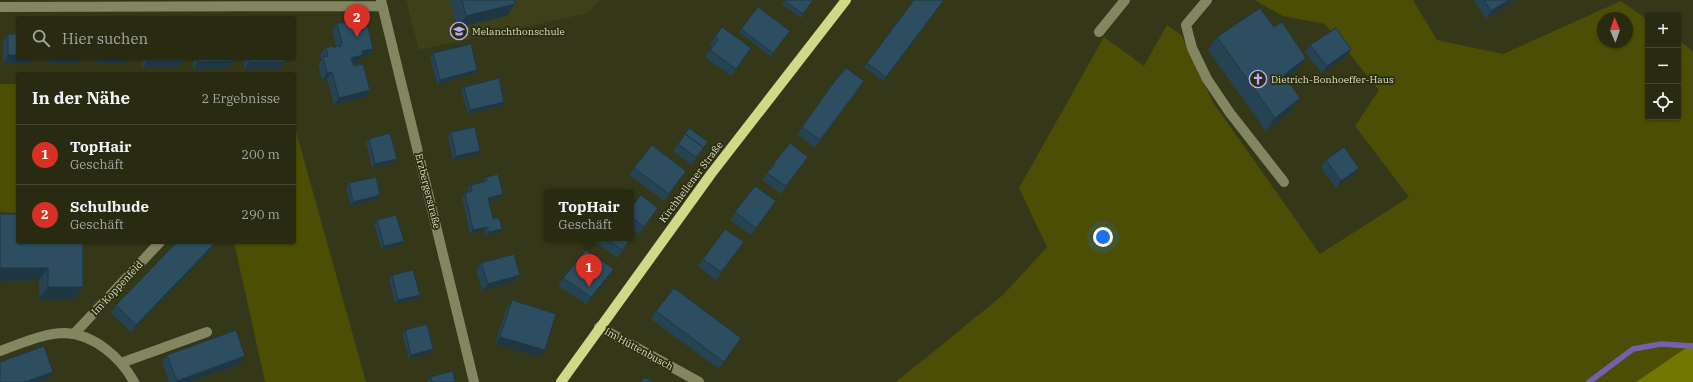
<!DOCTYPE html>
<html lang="de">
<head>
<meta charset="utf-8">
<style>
	:root { --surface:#282a12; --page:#343620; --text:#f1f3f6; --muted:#a5a79f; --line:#444632; --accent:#d93025 }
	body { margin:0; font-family:"IBM Plex Serif",serif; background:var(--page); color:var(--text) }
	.controls { position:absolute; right:12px; top:12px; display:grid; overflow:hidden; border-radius:4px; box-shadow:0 1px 3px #0004 }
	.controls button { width:36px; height:36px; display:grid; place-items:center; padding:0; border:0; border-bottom:1px solid var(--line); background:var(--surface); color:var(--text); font:20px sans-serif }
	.compass { position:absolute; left:1597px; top:12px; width:36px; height:36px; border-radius:50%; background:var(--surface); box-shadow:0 1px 3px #0004; rotate:358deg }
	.you { position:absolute; left:1103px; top:237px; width:14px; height:14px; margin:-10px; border:3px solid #fff; border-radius:50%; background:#1a73e8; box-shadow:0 0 0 6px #1a73e833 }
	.badge { display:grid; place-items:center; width:26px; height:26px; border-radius:50%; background:var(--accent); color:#fff; font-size:13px; font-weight:700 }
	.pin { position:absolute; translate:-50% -33px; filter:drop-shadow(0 1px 2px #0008) }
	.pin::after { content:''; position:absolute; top:21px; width:14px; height:12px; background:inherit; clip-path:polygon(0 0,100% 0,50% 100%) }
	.popup { position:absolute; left:544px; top:189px; width:90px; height:52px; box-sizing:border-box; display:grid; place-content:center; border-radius:4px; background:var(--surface); filter:drop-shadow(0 1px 3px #0005); font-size:13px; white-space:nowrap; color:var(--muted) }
	.popup b { font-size:15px; color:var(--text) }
	.popup::after { content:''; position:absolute; left:50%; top:100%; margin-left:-8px; border:8px solid transparent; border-top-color:var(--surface) }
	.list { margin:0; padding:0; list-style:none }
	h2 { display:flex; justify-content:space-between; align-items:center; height:52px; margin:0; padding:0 16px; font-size:17px }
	h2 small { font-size:13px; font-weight:400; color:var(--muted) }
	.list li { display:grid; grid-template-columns:26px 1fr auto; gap:12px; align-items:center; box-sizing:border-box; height:60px; padding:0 16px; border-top:1px solid var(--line) }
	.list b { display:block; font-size:15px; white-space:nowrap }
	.list p { margin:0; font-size:13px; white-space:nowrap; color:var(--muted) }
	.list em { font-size:13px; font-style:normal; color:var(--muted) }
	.icon { flex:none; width:22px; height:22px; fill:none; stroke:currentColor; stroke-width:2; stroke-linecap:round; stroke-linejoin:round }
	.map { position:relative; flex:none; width:1693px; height:382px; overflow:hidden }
	.search { position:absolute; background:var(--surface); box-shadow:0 1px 3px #0004; left:16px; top:16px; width:280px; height:44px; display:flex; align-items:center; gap:10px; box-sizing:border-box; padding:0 14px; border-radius:4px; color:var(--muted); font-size:15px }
	.panel { position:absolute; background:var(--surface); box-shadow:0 1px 3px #0004; left:16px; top:72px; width:280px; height:172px; border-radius:4px }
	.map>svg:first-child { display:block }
</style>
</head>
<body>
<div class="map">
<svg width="1693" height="382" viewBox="0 0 1693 382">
	<rect width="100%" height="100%" fill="#353818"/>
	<path fill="#3d4018" d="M406,0H600L589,13L419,50Z"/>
	<path fill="#4b4e04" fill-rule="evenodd" d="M1254,0H1413L1437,40L1503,54L1621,1L1648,20V117H1678V40L1693,51V343L1636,382H896L1003,295L1047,247L1019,188L1104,37L1144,66L1167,25L1182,36L1214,104L1320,254L1409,197L1355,126L1379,90L1325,24L1283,16ZM1603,18H1627V42H1603Z
		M0,84H18V213L0,212Z
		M294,124L366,382H265L234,242H294Z"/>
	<path fill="#727704" d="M1693,343V382H1636Z"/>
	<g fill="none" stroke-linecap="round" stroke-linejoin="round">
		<path stroke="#7361af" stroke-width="5.5" d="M1589,382L1633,349L1661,344L1693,346"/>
		<path stroke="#838761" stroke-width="10" d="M381,0L474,382
			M1207,0L1186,25L1192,48L1207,79L1230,113L1284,182
			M0,7L382,6
			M1099,32L1125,0
			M599,327L699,382
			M74,334L160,242
			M0,351C20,344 43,333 65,333C94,334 121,358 134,382
			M121,363L207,332"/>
		<path stroke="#d1d888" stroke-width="10" d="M561,382L711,174L846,0"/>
	</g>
	<path fill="#264353" d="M450,0H515L507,16L457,28Z
		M785,0H813L801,18L782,4Z
		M914,0H944L883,81L864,67Z
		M1474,0H1516L1486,19Z
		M758,7L790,31L771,57L739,32Z
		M337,23L373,49L368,56L361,58L357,62L353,63L365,97L334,105L327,79L322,80L318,65L322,60L320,55L326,48H335L336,46L332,30Z
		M722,27L751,48L731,76L705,57L713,46L710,44Z
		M1274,27L1306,58L1297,70L1286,79L1291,111L1266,131L1208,50L1217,37Z
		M8,34L30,63H3V41Z
		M1310,45L1351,49L1346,57L1322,73L1305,52Z
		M433,53L477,70L474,74L437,84L430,57Z
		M50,58H81L77,63H50Z
		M98,58H127L124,63H98Z
		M143,58H183V61L177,68H143Z
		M193,58H235L229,68L193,69Z
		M244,58H285V62L280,70H244Z
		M834,82L859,89L815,148L797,134Z
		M464,87L504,102L502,106L468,114L461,91Z
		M689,128L708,142L691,165L673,151Z
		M451,132L477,155L453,160L448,136Z
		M369,139L397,159L394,163L372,168L366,143Z
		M808,157L781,194L762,180L774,163Z
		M1326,160L1354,175L1336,188L1321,167Z
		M634,168L681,178L664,201L629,175Z
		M486,177L503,194L500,198L489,201L493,219L499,233L486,236L485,230L470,234L462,197L465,193L469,192L468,189L471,185L484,182L483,181Z
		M349,183L380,195L378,199L351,206L346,187Z
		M755,186L776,201L751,235L730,220Z
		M631,208L653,215L639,234L631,228Z
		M0,214L18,242H83L75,299H39V280L0,281Z
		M377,220L401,245L382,250L374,224Z
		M598,238H631L629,242L617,258L595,241Z
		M211,249L131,332L111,313L116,305Z
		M738,250L716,280L698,266L703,259Z
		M481,263L520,275L514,282L482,291L476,270Z
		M614,269L609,277L586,304L558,286L563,278Z
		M392,275L417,299L395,304L389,279Z
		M512,300L545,350L540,357L495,344L507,307Z
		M656,311L741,338L719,369L651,319Z
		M405,330L433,349L431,353L409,359L402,333Z
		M167,355L240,364L190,382H169L162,362Z
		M430,377L455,382H427Z"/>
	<path fill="#1f3743" d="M1509,0H1516L1486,19L1491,11Z
		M515,4L507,16L457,28L466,16Z
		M373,49L368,56L361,58L357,62L346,65L351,58L362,51Z
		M1351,49L1346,57L1322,73L1327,66Z
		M8,55H18V58H34L30,63H3Z
		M53,58H81L77,63H50Z
		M101,58H127L124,63H98Z
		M1306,58L1297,70L1275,88L1284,75Z
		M148,61H183L177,68H143Z
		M235,61L229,68L193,69L198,62Z
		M249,62H285L280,70H244Z
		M477,70L474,74L437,84L440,80Z
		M332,72L327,79L322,80L327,73Z
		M370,90L365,97L334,105L339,98Z
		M1300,98L1291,111L1266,131L1275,118Z
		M504,102L502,106L468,114L470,110Z
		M480,151L477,155L453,160L456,156Z
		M397,159L394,163L372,168L375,164Z
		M1359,168L1354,175L1336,188L1341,181Z
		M503,194L500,198L485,202L488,198Z
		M380,195L378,199L351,206L353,202Z
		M487,227L485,230L470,234L473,230Z
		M502,229L499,233L486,236L489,232Z
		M404,241L401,245L382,250L384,246Z
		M216,242L211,249L131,332L136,325Z
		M0,268H48L39,280L0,281Z
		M614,269L609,277L586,304L591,297Z
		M520,275L514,282L482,291L488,284Z
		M48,287H83L75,299H39Z
		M420,295L417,299L395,304L398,300Z
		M500,337L545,350L540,357L495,344Z
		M433,349L431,353L409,359L411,355Z
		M245,356L240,364L190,382H176L177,381Z
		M53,372L48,379L40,382H25Z"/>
	<path fill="#2c4e60" stroke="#1f3743" d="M462,0H515V4L466,16Z
		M785,0H813L803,14L785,1Z
		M914,0H944L886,77L867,63Z
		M1484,0H1509L1491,11Z
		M758,7L790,31L773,53L741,29Z
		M1260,8L1274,27L1282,22L1306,58L1284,75L1300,98L1275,118L1217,37Z
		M362,22L368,27L373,49L362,51L363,55L351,58L354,66L363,64L370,90L339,98L332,72L327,73L323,57L328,56L326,48L332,46L335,48L337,45L340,47L342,43L337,23Z
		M722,27L751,48L736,69L710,50L718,39L715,37Z
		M1336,28L1351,49L1327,66L1310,45Z
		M8,34H18V55H8Z
		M471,44L477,70L440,80L433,53Z
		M148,58H183V61H148Z
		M198,58H235V61L198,62Z
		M249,58H285V62H249Z
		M846,68L864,81L820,140L802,127L834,82Z
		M499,78L504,102L470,110L464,87Z
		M475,127L480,151L456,156L451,132Z
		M689,128L708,142L701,151L704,148L685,134Z
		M390,133L397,159L375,164L369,139Z
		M685,134L704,148L696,157L678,144Z
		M790,143L808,157L786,186L767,173L775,164L774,163Z
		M652,145L686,171L669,194L634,168Z
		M1344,147L1359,168L1341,181L1326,160Z
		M498,174L503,194L488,198L493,219L499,218L502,229L489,232L487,227L473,230L465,193L472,191L471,185L487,181L486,177Z
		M376,177L380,195L353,202L349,183Z
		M755,186L776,201L756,228L735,212Z
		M641,195L658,208L644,227L631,217V208Z
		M0,214H18V242H83V287H48V268H0Z
		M396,215L404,241L384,246L377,220Z
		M725,229L744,242L721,272L703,259Z
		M631,233L634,235L622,250L606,238H631Z
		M177,242H216L136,325L116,305Z
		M586,250L614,269L591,297L563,278Z
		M514,254L520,275L488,284L481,263Z
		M413,270L420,295L398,300L392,275Z
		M674,288L741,338L724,362L656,311Z
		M512,300L556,314L545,350L500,337Z
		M427,324L433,349L411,355L405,330Z
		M236,330L245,356L177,381L167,355Z
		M44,346L53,372L25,382H0V362Z
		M453,371L455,382H430H432L430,377Z
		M644,377L654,382H641Z"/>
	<defs>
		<symbol id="school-ring" viewBox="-11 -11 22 22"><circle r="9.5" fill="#2b2d0d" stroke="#b9abf7" stroke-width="1.5"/><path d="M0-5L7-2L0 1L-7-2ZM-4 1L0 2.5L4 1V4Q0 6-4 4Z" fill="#b9abf7"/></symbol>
		<symbol id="church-ring" viewBox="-11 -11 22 22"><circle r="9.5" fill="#2b2d0d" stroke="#b9abf7" stroke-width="1.5"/><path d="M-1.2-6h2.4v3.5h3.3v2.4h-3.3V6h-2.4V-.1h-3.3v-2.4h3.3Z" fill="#b9abf7"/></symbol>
	</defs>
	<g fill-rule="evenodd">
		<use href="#school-ring" x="449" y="21" width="20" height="20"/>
		<use href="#church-ring" x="1248" y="69" width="20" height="20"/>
	</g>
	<g text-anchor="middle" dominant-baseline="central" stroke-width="3.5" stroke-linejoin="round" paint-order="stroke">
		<g font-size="10" fill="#dddfcd" stroke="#2b2d0d" text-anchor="start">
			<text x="472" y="31">Melanchthonschule</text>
			<text x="1271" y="79">Dietrich-Bonhoeffer-Haus</text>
		</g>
		<g font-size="10" fill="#dddfcd" stroke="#2b2d0d">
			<text transform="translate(691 182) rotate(-53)">Kirchhellener Straße</text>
			<text transform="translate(428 191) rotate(76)">Erzbergerstraße</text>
			<text transform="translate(117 288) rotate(-47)">Im Koppenfeld</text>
			<text transform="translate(639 349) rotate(29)">Im Hüttenbusch</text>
		</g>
	</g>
</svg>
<div class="controls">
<button>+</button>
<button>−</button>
<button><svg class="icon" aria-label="locate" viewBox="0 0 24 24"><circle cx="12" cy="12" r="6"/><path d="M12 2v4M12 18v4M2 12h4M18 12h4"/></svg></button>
</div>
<svg class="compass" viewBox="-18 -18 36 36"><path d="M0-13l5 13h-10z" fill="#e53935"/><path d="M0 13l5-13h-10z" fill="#a5a79f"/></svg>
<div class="you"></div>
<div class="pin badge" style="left:589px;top:287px">1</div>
<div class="popup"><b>TopHair</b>Geschäft</div>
<div class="pin badge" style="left:357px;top:37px">2</div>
<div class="search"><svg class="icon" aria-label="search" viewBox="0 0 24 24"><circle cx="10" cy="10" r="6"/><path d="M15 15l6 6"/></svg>Hier suchen</div>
<section class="panel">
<h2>In der Nähe<small>2 Ergebnisse</small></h2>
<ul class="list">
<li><span class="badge">1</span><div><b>TopHair</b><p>Geschäft</p></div><em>200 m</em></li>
<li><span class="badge">2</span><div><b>Schulbude</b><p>Geschäft</p></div><em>290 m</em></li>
</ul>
</section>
</div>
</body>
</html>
